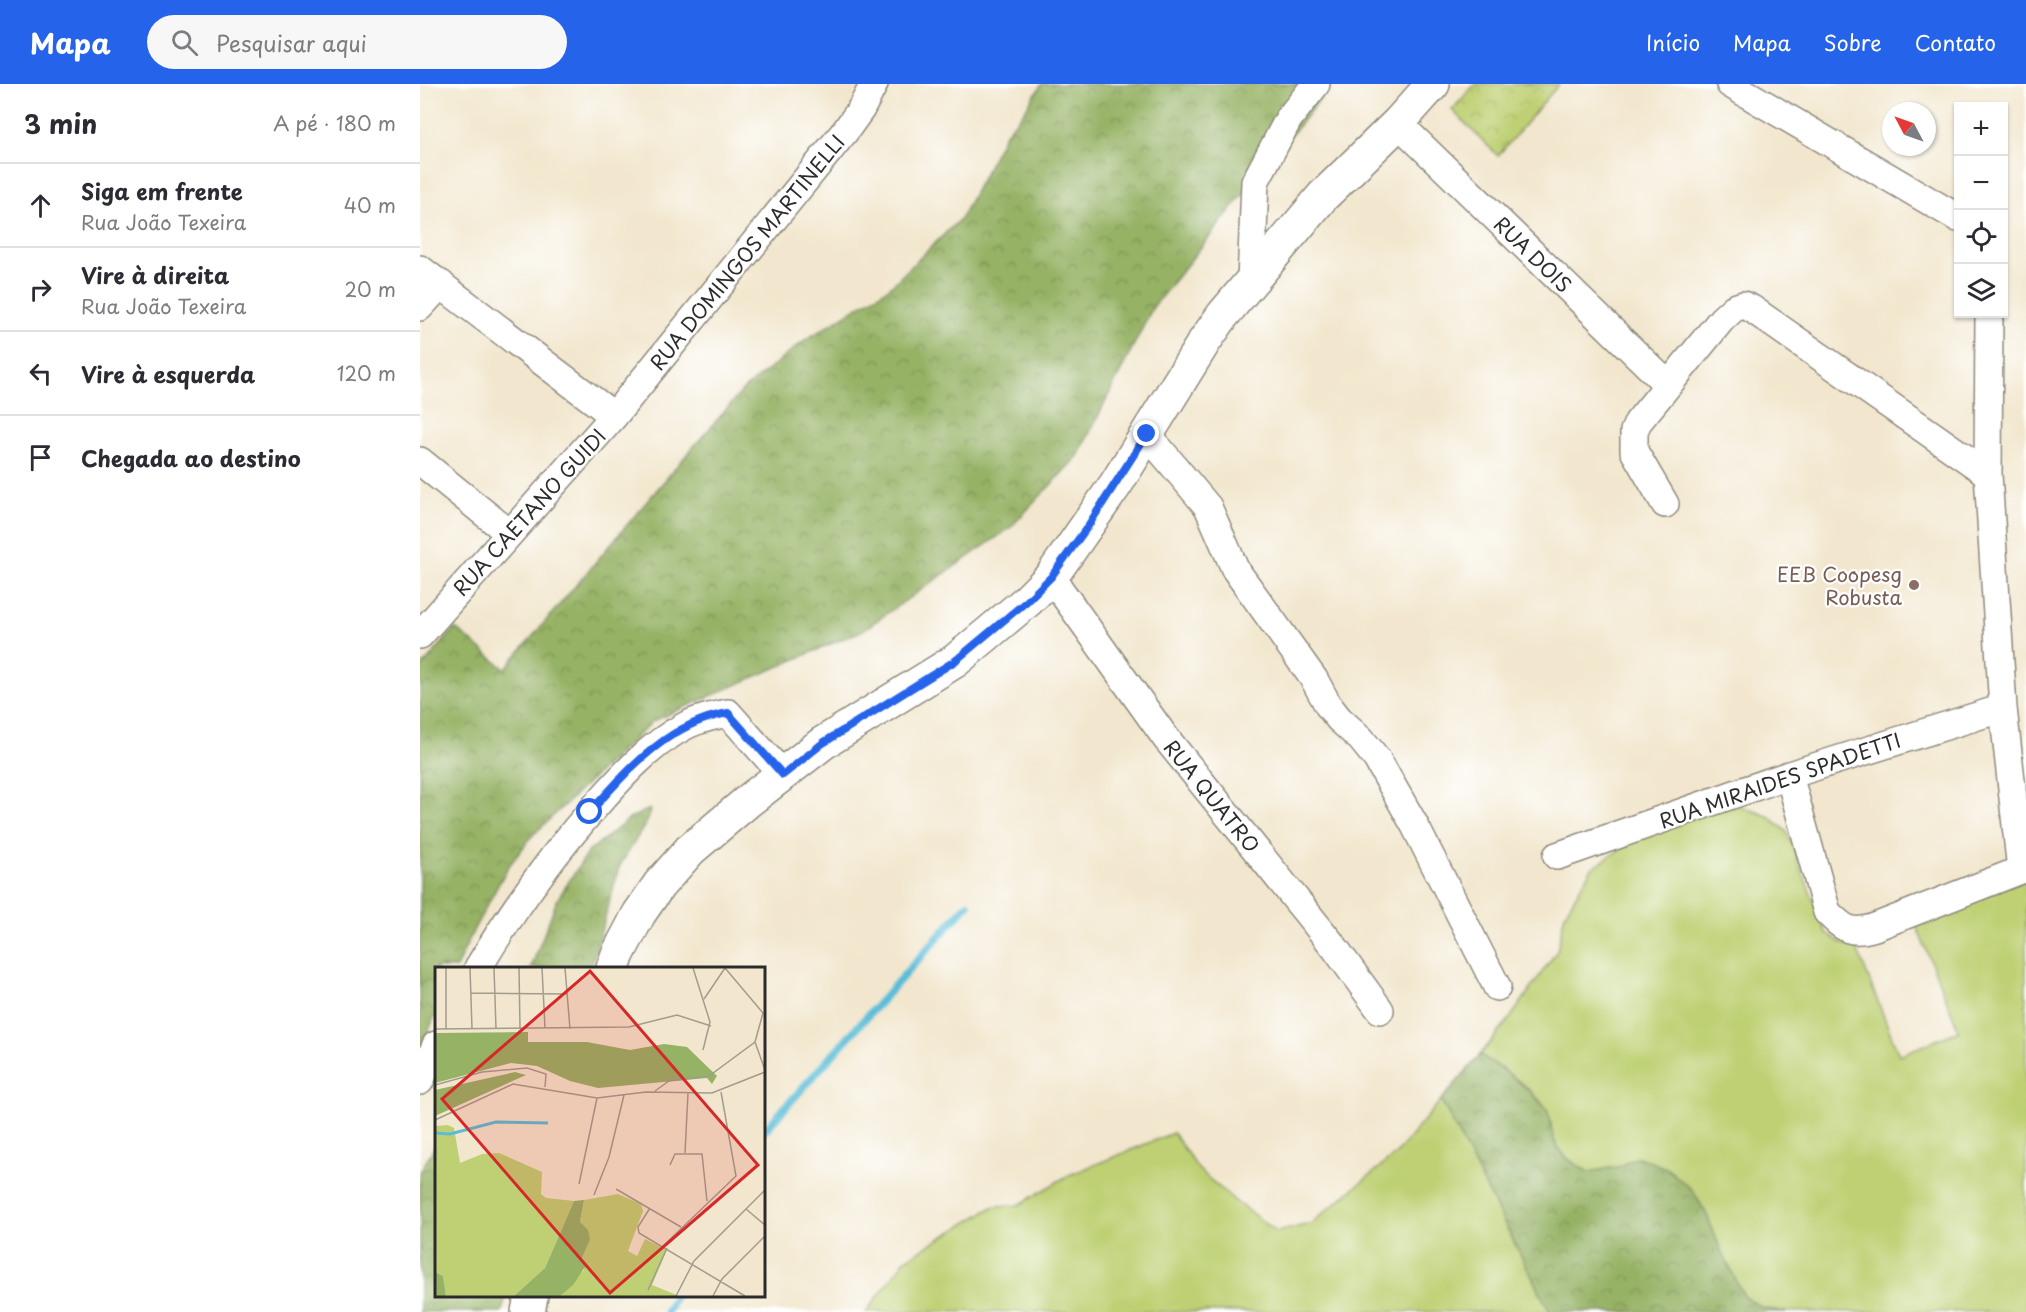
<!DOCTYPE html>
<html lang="pt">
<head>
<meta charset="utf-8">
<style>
	:root { --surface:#fff; --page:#f7f7f7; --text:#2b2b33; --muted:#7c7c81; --line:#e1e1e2; --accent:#2563eb }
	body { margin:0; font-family:"Playpen Sans",sans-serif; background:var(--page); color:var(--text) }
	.controls { position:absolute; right:18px; top:18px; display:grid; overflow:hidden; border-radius:0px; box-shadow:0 2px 4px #0004 }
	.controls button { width:54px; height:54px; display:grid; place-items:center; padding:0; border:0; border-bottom:2px solid var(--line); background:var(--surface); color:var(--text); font:30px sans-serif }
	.compass { position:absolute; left:1462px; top:18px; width:54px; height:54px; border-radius:50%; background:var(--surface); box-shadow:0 2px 4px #0004; rotate:311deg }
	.stop { position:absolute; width:18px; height:18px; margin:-14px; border:4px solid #2563eb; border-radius:50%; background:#fff }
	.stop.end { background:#2563eb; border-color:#fff; box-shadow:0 2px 6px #0008 }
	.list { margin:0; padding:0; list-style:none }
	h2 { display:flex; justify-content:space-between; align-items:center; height:78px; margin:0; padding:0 24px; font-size:26px }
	h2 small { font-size:20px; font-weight:400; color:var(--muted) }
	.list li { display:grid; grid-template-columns:39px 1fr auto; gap:18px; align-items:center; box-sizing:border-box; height:84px; padding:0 24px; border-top:2px solid var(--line) }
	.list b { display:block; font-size:22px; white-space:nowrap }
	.list p { margin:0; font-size:20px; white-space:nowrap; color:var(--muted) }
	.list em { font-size:20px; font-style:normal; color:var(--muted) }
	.icon { flex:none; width:33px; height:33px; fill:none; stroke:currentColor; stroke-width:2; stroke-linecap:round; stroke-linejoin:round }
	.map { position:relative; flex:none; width:1606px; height:1228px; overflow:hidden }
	header { display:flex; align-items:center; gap:36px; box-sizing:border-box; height:84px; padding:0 30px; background:var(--accent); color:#fff }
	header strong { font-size:28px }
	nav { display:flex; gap:33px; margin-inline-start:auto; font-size:21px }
	.search { width:420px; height:54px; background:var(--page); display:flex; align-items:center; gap:15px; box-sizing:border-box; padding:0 21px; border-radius:33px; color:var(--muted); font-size:22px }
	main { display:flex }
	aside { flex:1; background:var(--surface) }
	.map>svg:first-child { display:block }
</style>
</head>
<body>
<header>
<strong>Mapa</strong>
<div class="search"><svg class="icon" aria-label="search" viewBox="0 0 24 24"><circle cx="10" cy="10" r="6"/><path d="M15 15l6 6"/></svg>Pesquisar aqui</div>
<nav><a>Início</a><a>Mapa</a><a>Sobre</a><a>Contato</a></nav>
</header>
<main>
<aside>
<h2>3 min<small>A pé · 180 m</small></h2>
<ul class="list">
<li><svg class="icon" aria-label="ahead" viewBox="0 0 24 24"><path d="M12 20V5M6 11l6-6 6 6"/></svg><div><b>Siga em frente</b><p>Rua João Texeira</p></div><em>40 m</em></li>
<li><svg class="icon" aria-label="right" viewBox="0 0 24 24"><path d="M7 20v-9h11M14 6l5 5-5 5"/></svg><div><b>Vire à direita</b><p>Rua João Texeira</p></div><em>20 m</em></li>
<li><svg class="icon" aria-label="left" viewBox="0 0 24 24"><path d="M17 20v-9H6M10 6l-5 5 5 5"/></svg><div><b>Vire à esquerda</b></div><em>120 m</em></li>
<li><svg class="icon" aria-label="arrive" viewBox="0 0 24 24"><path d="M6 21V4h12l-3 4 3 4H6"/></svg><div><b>Chegada ao destino</b></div></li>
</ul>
</aside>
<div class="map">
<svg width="1606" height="1228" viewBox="0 0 1606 1228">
	<defs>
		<pattern id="forest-crowns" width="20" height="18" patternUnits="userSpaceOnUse" patternTransform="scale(1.5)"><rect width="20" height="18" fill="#96b265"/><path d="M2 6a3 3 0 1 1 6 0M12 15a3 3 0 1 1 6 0" fill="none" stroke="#7b9153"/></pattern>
		<pattern id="park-crowns" width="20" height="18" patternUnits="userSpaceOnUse" patternTransform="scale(1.5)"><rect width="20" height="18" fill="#bed073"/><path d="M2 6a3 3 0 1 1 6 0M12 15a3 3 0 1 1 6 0" fill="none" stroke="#a3b364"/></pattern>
	</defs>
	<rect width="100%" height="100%" fill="#fff"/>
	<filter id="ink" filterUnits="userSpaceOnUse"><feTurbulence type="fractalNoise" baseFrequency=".0167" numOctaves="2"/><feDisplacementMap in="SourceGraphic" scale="12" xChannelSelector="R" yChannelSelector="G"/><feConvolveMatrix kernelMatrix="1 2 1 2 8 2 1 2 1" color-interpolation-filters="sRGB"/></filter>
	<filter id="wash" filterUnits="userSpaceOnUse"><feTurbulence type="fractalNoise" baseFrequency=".008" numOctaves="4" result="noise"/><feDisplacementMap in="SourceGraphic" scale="24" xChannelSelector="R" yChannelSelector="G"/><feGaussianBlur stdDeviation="1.35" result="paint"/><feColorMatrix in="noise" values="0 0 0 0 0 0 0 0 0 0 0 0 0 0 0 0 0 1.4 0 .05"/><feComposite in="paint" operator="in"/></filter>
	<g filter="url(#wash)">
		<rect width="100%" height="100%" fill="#f2e7ce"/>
		<path fill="#bed073" stroke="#747e4f" stroke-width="1.5" d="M1313,719L1350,733L1367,748L1406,849L1423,860H1435L1479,971L1539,947L1496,841L1606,794V1228H1366L1342,1224L1324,1212L1301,1167L1286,1129L1272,1106L1246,1084L1218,1073L1198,1083L1168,1088C1152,1079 1136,1069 1132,1049C1131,1042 1130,1033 1127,1027C1115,1006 1080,983 1060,971L1091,933L1137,867L1145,829L1172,784L1217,754Z
			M1021,1016L1130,1228H446L486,1175L574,1122L599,1121L647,1092L753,1049L779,1086L815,1117L857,1148L890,1140L976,1070Z"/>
		<path fill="url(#forest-crowns)" stroke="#606e48" stroke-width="1.5" d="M622,0H912L733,223L658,372L590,444L443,546L233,637L112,752L88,783L54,845L36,884H16V929L0,968V585L35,544L85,585L268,369L324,305L385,256L469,204L541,134L585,50L603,29Z
			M230,725L228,736L199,783L171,884H111L137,816L168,768L212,733Z
			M1060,971C1080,983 1114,1006 1127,1027C1131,1033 1131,1042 1132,1049C1136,1069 1152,1079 1168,1088L1198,1083L1218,1073L1246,1084L1272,1106L1286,1129L1301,1167L1324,1212L1342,1224L1366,1228H1130L1021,1016Z
			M16,1060V1212H86L82,1228H0V1088Z"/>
		<path fill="url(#park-crowns)" stroke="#747e4f" stroke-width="1.5" d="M1055,0H1139L1078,72L1032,26Z"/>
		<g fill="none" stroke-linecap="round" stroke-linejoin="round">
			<path stroke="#59bdd8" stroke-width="8" d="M344,1047L548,820
				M247,1228L255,1212"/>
		</g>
	</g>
	<g filter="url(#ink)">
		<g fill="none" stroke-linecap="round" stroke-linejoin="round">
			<defs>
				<path id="minor" d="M1310,0L1538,134
					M978,39L1248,301
					M0,185L194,332
					M831,198L835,98L869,34L896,0
					M0,223L21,200
					M1569,230L1568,390L1583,624L1601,786
					M727,350L788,423L815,485L894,595L908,621L919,635L941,655L957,675L994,740L1077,903
					M0,377L89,449
					M1245,420L1214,367V347L1218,338L1302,235L1314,224L1323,221L1332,225L1568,390
					M631,493L745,653L915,864L960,926
					M0,551L194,332L426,46L441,25L454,0
					M1369,691L1407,828C1424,845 1431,851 1455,843L1606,784
					M1137,772L1369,691L1583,624
					M58,884C93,825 133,770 179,718C204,690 231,660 265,642C278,635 293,632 308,629L363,691
					M0,997L16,961"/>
				<path id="tertiary" d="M193,884L198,870L219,830L239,801L270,766L328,717L403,659L535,577L607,517L631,493L696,400L784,258L803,231L903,112L978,39L1013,0
					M108,1228L111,1212"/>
			</defs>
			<use href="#minor" stroke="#8e897c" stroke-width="30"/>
			<use href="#tertiary" stroke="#8e897c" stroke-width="36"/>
			<use href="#minor" stroke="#fff" stroke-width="27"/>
			<use href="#tertiary" stroke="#fff" stroke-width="33"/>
		</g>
	</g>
	<g fill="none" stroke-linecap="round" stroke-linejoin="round" filter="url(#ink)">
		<path stroke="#2563eb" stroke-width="8" d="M170,728C209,685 248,639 308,629L363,691L403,659L535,577L607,517L631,493L668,442L727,350"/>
	</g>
	<circle fill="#8d6e63" stroke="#fff" stroke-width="2" cx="1494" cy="501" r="6"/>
	<g text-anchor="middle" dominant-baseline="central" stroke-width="4.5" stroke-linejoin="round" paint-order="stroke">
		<g font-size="20" fill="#2b2b2b" stroke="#fff">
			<text transform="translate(327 168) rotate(-51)">RUA DOMINGOS MARTINELLI</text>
			<text transform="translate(1113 170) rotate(44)">RUA DOIS</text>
			<text transform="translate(109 428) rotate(-48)">RUA CAETANO GUIDI</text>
			<text transform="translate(1360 696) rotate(-19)">RUA MIRAIDES SPADETTI</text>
			<text transform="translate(792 712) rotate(51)">RUA QUATRO</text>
		</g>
		<g font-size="20" fill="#785e54" stroke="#fff" text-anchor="end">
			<text x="1482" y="490">EEB Coopesg<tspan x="1482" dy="23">Robusta</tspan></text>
		</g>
	</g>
	<g transform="translate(15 883)">
		<rect width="330" height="330" fill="#f2e7ce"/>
		<path d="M13,158L19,161L25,196L47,187L64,186L107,205L106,227L111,231L139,234L110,301L79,329H11L8,309L0,305V159ZM183,227L206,237L208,244L193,284L202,289L210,272L232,283L217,318L244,329H125L149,303L147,291L155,273L145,255L149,233Z" fill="#bed073"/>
		<path d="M93,65V75H152L195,83L229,77L252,80L282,109L277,117L272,111L163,121L135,114L102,99L76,96L0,116V66ZM80,105L91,108L0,149V123ZM149,233L145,255L153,263L155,273L147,291L150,300L138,318L125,329H79L110,301L139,234ZM0,305L8,309L11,329H0Z" fill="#96b265"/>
		<path fill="none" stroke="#59bdd8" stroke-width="3" d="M0,166L15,167L61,155L113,156"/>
		<path fill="none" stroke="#a29c8d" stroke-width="1.5" d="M35,1L37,61M59,1L61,61M84,1L85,61M107,1L110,61M130,1L135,62M258,1L275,55L268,83M36,26L133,27M269,32L290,1M0,62L194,60L242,48L276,59M11,62V1M320,75L330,103M0,118L47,105L92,101L111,107L110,120M220,124L234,114L274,109L320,75L328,46L290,1M0,153L78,117L162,131L211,125L277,126L330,105M250,186L253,126M235,198L240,187H267L272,234M144,217L162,131M181,222L246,260M159,228L174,190L189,128M215,241L203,260L204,266L310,329M311,242L330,258M228,279L301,209L286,125M213,323L232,281M241,329L259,294L330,223M278,329L287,312L330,269"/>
		<path fill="#d62828" fill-opacity="0.15" stroke="#d62828" stroke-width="3" d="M155,4L323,198L175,326L7,132Z"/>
		<rect width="330" height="330" fill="none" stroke="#2b2b2b" stroke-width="3"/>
	</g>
</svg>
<div class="controls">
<button>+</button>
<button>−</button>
<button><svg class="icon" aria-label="locate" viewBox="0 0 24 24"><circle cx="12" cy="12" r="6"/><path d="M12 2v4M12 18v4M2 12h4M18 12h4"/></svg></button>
<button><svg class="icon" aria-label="layers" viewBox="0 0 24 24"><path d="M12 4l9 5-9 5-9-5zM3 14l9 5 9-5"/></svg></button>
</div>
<svg class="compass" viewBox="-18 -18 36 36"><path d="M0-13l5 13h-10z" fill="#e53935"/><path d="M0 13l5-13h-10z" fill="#7c7c81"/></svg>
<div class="stop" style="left:170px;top:728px"></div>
<div class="stop end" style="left:727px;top:350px"></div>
</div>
</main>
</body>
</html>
